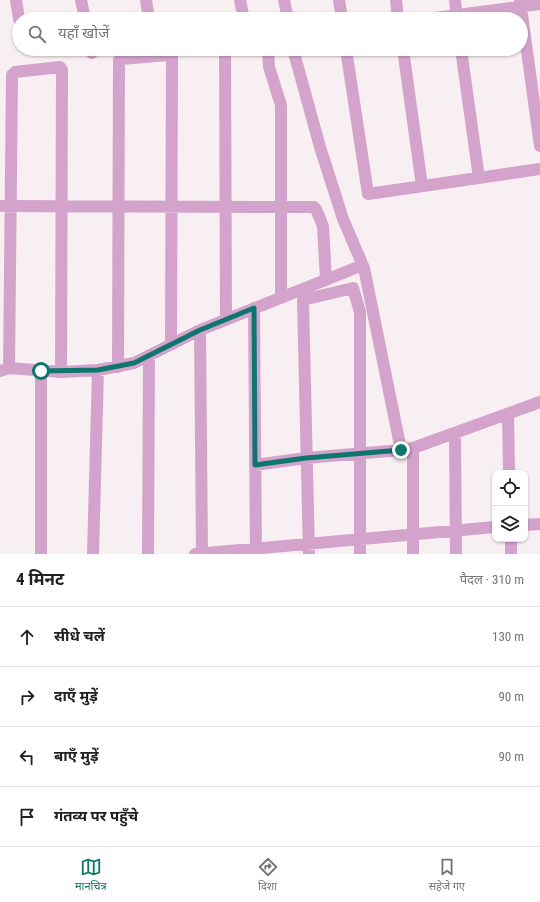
<!DOCTYPE html>
<html lang="hi">
<head>
<meta charset="utf-8">
<style>
	:root { --surface:#fff; --page:#f6f6f6; --text:#202124; --muted:#757577; --line:#e0e0e0; --accent:#0f766e }
	body { margin:0; font-family:"Roboto Condensed","Noto Sans Devanagari",sans-serif; background:var(--page); color:var(--text) }
	.controls { position:absolute; right:12px; bottom:12px; display:grid; overflow:hidden; border-radius:8px; box-shadow:0 1px 3px #0004 }
	.controls button { width:36px; height:36px; display:grid; place-items:center; padding:0; border:0; border-bottom:1px solid var(--line); background:var(--surface); color:var(--text); font:20px sans-serif }
	.stop { position:absolute; width:12px; height:12px; margin:-9px; border:3px solid #0f766e; border-radius:50%; background:#fff }
	.stop.end { background:#0f766e; border-color:#fff; box-shadow:0 1px 4px #0008 }
	.list { margin:0; padding:0; list-style:none }
	h2 { display:flex; justify-content:space-between; align-items:center; height:52px; margin:0; padding:0 16px; font-size:17px }
	h2 small { font-size:13px; font-weight:400; color:var(--muted) }
	.list li { display:grid; grid-template-columns:26px 1fr auto; gap:12px; align-items:center; box-sizing:border-box; height:60px; padding:0 16px; border-top:1px solid var(--line) }
	.list b { display:block; font-size:15px; white-space:nowrap }
	.list em { font-size:13px; font-style:normal; color:var(--muted) }
	.icon { flex:none; width:22px; height:22px; fill:none; stroke:currentColor; stroke-width:2; stroke-linecap:round; stroke-linejoin:round }
	.map { position:relative; flex:none; width:540px; height:554px; overflow:hidden }
	.search { position:absolute; background:var(--surface); box-shadow:0 1px 3px #0004; left:12px; right:12px; top:12px; height:44px; display:flex; align-items:center; gap:10px; box-sizing:border-box; padding:0 14px; border-radius:22px; color:var(--muted); font-size:15px }
	.sheet { height:292px; background:var(--surface) }
	nav { display:flex; justify-content:space-around; align-items:center; box-sizing:border-box; height:56px; border-top:1px solid var(--line); background:var(--surface); font-size:11px; color:var(--muted) }
	nav a { display:grid; justify-items:center; gap:2px }
	nav .on { color:var(--accent) }
	.map>svg:first-child { display:block }
</style>
</head>
<body>
<div class="map">
<svg width="540" height="554" viewBox="0 0 540 554">
	<rect width="100%" height="100%" fill="#f7eff1"/>
	<g fill="none" stroke-linecap="round" stroke-linejoin="round">
		<path stroke="#d4a3cc" stroke-width="12" d="M16,0L19,19
			M81,0L85,19
			M146,0L149,19
			M240,0L244,19
			M284,0L288,19
			M339,0L342,19
			M396,0L398,19
			M455,0L457,19
			M520,0L540,146
			M427,19L540,4
			M91,49L92,53
			M268,49L269,67L281,105V207H314L316,209L323,226L326,280
			M293,49L320,147L343,219L364,268
			M346,49L368,194L540,169
			M403,49L422,186
			M461,49L479,178
			M0,206L281,207V298
			M254,308L256,554
			M226,320L225,50L235,49
			M200,330L202,554
			M118,367L119,60L121,59L168,55L172,57L171,344
			M9,368L12,75L15,72L60,67L62,70L61,372
			M0,371L9,368L61,372L98,370L134,363L200,330L358,267L364,268L401,450L413,448L540,402
			M41,371V554
			M508,414L509,473
			M455,433L456,554
			M255,465L306,458L401,450
			M525,525L540,524
			M511,539V554
			M93,554L98,370
			M148,554L149,356
			M195,554L495,527
			M309,554L303,300L353,288L360,312V554
			M413,554V448"/>
	</g>
	<g fill="none" stroke-linecap="round" stroke-linejoin="round">
		<path stroke="#0f766e" stroke-width="5" d="M41,371L98,370L134,363L200,330L254,308L255,465L306,458L401,450"/>
	</g>
</svg>
<div class="controls">
<button><svg class="icon" aria-label="locate" viewBox="0 0 24 24"><circle cx="12" cy="12" r="6"/><path d="M12 2v4M12 18v4M2 12h4M18 12h4"/></svg></button>
<button><svg class="icon" aria-label="layers" viewBox="0 0 24 24"><path d="M12 4l9 5-9 5-9-5zM3 14l9 5 9-5"/></svg></button>
</div>
<div class="stop" style="left:41px;top:371px"></div>
<div class="stop end" style="left:401px;top:450px"></div>
<div class="search"><svg class="icon" aria-label="search" viewBox="0 0 24 24"><circle cx="10" cy="10" r="6"/><path d="M15 15l6 6"/></svg>यहाँ खोजें</div>
</div>
<section class="sheet">
<h2>4 मिनट<small>पैदल · 310 m</small></h2>
<ul class="list">
<li><svg class="icon" aria-label="ahead" viewBox="0 0 24 24"><path d="M12 20V5M6 11l6-6 6 6"/></svg><div><b>सीधे चलें</b></div><em>130 m</em></li>
<li><svg class="icon" aria-label="right" viewBox="0 0 24 24"><path d="M7 20v-9h11M14 6l5 5-5 5"/></svg><div><b>दाएँ मुड़ें</b></div><em>90 m</em></li>
<li><svg class="icon" aria-label="left" viewBox="0 0 24 24"><path d="M17 20v-9H6M10 6l-5 5 5 5"/></svg><div><b>बाएँ मुड़ें</b></div><em>90 m</em></li>
<li><svg class="icon" aria-label="arrive" viewBox="0 0 24 24"><path d="M6 21V4h12l-3 4 3 4H6"/></svg><div><b>गंतव्य पर पहुँचे</b></div></li>
</ul>
</section>
<nav>
<a class="on"><svg class="icon" aria-label="map" viewBox="0 0 24 24"><path d="M3 6l6-2 6 2 6-2v14l-6 2-6-2-6 2zM9 4v14M15 6v14"/></svg>मानचित्र</a>
<a><svg class="icon" aria-label="directions" viewBox="0 0 24 24"><path d="M12 3l9 9-9 9-9-9zM9 14v-3h6M13 9l2 2-2 2"/></svg>दिशा</a>
<a><svg class="icon" aria-label="saved" viewBox="0 0 24 24"><path d="M7 4h10v16l-5-4-5 4z"/></svg>सहेजे गए</a>
</nav>
</body>
</html>
